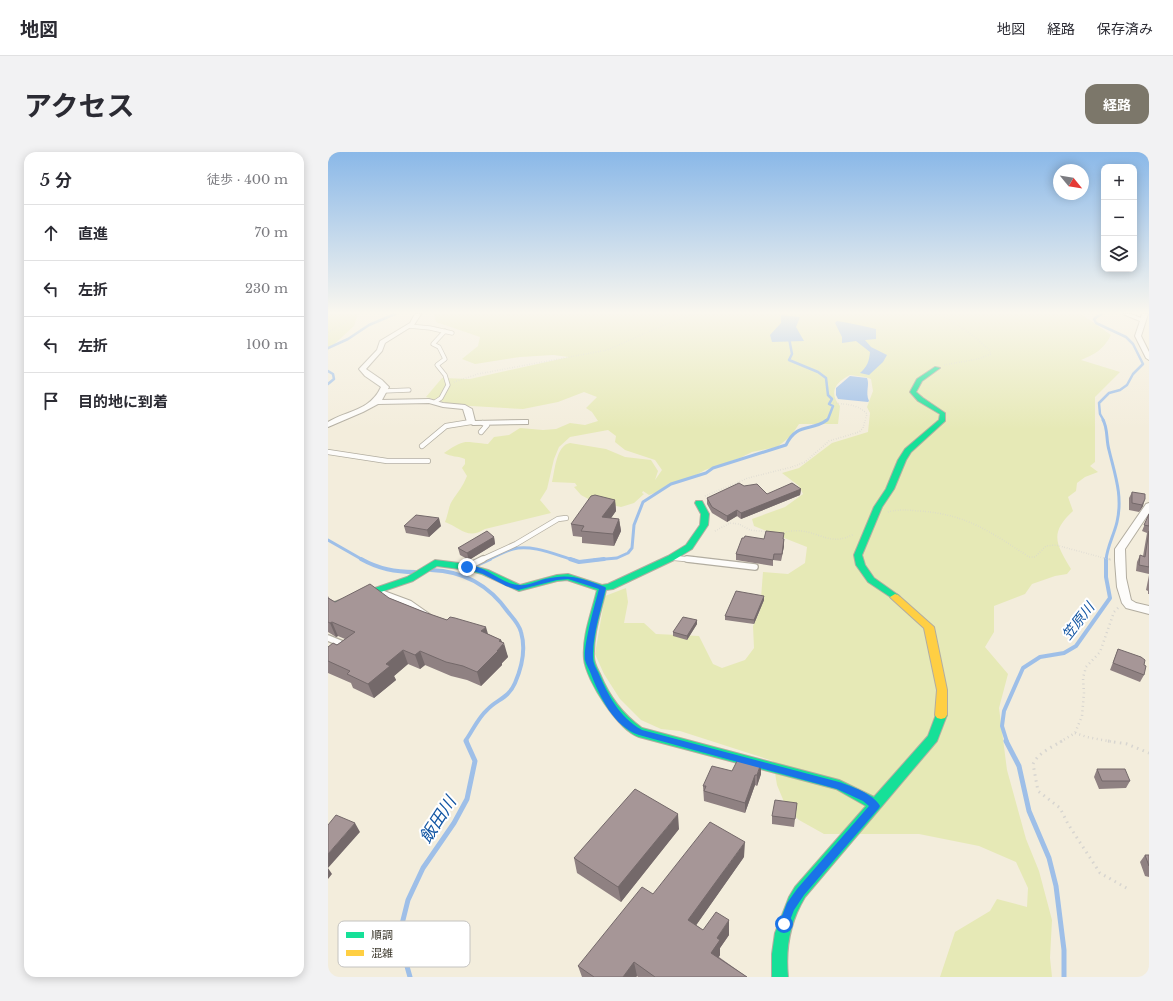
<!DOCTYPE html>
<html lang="ja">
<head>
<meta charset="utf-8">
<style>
	:root { --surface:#fff; --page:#f2f2f3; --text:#2b2b33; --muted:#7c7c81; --line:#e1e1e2; --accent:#7c776a }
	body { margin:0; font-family:"Libre Baskerville","Noto Sans JP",serif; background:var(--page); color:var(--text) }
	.controls { position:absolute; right:12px; top:12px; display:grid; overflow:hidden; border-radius:8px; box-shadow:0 2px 10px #0003 }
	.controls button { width:36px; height:36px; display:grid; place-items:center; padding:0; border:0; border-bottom:1px solid var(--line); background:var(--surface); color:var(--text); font:20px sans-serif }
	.compass { position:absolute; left:725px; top:12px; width:36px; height:36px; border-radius:50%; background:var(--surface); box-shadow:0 2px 10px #0003; rotate:120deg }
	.stop { position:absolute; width:12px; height:12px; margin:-9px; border:3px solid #1a73e8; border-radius:50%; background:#fff }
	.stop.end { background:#1a73e8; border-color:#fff; box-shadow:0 1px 4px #0008 }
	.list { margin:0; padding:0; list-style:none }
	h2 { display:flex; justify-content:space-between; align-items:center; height:52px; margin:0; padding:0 16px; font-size:17px }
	h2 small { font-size:13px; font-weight:400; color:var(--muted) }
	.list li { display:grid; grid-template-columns:26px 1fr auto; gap:12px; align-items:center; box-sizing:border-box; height:56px; padding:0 16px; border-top:1px solid var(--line) }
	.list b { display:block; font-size:15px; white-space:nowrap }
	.list em { font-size:13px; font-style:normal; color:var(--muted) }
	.icon { flex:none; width:22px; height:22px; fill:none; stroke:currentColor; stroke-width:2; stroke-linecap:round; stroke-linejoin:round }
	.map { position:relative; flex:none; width:821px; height:825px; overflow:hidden; border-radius:12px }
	header { display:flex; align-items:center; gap:24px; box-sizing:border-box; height:56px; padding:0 20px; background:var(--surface); border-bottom:1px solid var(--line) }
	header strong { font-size:19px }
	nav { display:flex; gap:22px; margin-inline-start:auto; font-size:14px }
	.intro { display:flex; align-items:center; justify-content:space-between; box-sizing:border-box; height:96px; padding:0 24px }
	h1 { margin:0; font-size:28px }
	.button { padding:10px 18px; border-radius:12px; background:var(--accent); color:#fff; font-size:14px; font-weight:700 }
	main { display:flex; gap:24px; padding:0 24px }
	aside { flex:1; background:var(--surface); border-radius:12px; box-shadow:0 2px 10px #0003 }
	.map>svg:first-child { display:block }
</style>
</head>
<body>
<header>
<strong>地図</strong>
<nav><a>地図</a><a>経路</a><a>保存済み</a></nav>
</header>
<div class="intro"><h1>アクセス</h1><a class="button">経路</a></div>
<main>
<aside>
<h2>5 分<small>徒歩 · 400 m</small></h2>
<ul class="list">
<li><svg class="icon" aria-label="ahead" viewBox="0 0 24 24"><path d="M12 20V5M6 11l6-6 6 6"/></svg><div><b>直進</b></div><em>70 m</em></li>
<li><svg class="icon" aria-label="left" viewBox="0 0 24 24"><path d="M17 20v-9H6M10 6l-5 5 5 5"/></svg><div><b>左折</b></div><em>230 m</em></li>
<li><svg class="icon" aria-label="left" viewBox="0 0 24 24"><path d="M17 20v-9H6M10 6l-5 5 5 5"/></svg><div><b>左折</b></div><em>100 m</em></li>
<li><svg class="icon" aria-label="arrive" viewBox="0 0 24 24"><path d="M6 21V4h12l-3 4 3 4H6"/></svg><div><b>目的地に到着</b></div></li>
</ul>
</aside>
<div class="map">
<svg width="821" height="825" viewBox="0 0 821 825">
	<rect width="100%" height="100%" fill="#f3eddc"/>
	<path fill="#e6e9b6" d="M0,162H30L26,174L0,198Z
		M106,162H753L783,183C775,198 767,202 753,208L792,220L767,245V310L762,314L770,320L757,325L749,331L748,339L740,345L745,359C721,381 728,392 743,417L739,422L727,424L704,432L697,442L666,454V480L657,495L680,522L671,556L679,618L698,687L711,719L724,768L722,806L724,825H612L627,780L662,759L669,747L699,755L700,736L688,710L651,694L591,682H496L471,668L459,657L449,633L445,609L352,579L333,577L313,568L292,547L276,522L267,502L277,444L298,436L300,450L296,471H316L328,482L371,484L385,512L394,516L417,508L426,496L425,474L432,459L435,420L460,422L477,411L479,395L426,374L424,367L457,355L475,342L471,334L454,321L471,316L504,291L540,280L542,261L539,255L545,239L543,227L537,225L522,223C508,230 500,240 512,254L510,272H471L463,284L449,295L424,300L412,306L377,318L361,327L345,331L332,339L321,343L315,339L314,341L316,342L306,351L293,355L264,349L253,343L246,335L249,334L247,331L224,330C227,319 228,293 242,291L278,297L297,305L323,308L330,319L327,328L334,318L327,308L297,298L287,290L288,284L280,278L242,285L231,295L226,307L219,337L212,348L223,361L157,377C139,388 133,376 117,370C120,363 121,353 124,349C131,338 134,336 139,324L134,316L137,312V307C130,304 123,305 116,301C138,286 136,290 160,292L166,285L181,283L192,276L215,278L228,277L242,271L257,273L270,269L264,260L258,256L269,245L256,240L230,250L195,257L126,253L98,245L114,226L142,227L241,205L225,203L192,205L147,212L134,207L150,194L152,185L108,170Z"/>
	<path fill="#9ebfe8" d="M453,163L472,165L468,175L476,189L444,190L442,183L453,171Z
		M509,169C523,171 535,174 548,177V187L537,188L543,195L559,203L555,210L541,223L532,221C539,215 541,210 542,200L528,189L514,191V185L507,171Z
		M522,224L539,226C542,233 537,240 541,249L540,250L510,247L508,243V236Z"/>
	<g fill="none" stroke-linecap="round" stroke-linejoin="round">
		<path stroke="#9ebfe8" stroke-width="2.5" d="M773,162L766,167L768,171L798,185L805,192L815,212L805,222L799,233L792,238L781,241L771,251L772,262L776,269
			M461,186L464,202L461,208L490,220L498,226L500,243L504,247L501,252L505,254L500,267L497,269
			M0,196L20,187L41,173L67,162
			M0,219L5,222L6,227L0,232"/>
		<path stroke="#9ebfe8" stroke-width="3" d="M775,268C780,276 778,288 781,298C787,323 795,344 789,370C786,383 779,395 778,408
			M0,388L35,408
			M159,408C167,405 176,399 185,397C204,392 228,403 246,408
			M266,408L289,406L300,401L304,396L306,373L315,350L343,332L378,321L385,316L458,293C469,270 483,280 499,268"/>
		<path stroke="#9ebfe8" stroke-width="4" d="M33,407C51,417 67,420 87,420
			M242,407L251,410L276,407
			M103,418C136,419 161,433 180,460C185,466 191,472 193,480C198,497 194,515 187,531C180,547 169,547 159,558C150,566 145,578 138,588L139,590
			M134,423L149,413L162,407
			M679,590L674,574L676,559L695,516L712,505L736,501L748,494L782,446L778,425V407"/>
		<path stroke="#9ebfe8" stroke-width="5" d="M678,589L691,614L701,659L721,706L728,734L736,798V825
			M82,825L71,786L75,768L80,748L95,716L126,671L139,647L147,609L138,589"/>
		<defs>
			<path id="lane-far2" d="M81,174L102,176L124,181
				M56,239L81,238
				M107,250L113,246L120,233L117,223L109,213L117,207L111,195L105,192L117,179"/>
			<path id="lane-far1" d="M153,280L159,273L155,271
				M94,294L118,274L143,270
				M0,300L59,309H100
				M346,406L368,408
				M153,408L188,392L230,367L238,366"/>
			<path id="lane" d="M359,407L427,415
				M139,415L155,407
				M0,486L17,493"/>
			<path id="street" d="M87,162H93L86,173L57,191L54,199L38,217L54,228L61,235L54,248L101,247L115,251L137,253L144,257L147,269L197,268H200V272L145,273L139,270L135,257L115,255L101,251L50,252L35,260L0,275V270C20,258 42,259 53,235L37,224L31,217L49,198L52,189L82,171Z
				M795,162H803L813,166L814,162H820L813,184L821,200V208L818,206L807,184L812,169Z
				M821,351V361L797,397L798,426L803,448L808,451L821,454V462L798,456L794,451L789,435L787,409V397L818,352Z
				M48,436L83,449L103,463L102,466H94L75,453L44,441L43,439Z"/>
			<path id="fast" d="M607,215L612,216L594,229L588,240L595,246L617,261V269L583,300L578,308L566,337L554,355L534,403L537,413L546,426L570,443L572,445L567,448L540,430L528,413L526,403L546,355L558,337L570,308L577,297L611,268L612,262L590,249L582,240L589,227Z
				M368,349H374L381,362L380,373L364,397L346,408L285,437L278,438C273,460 265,482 266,505C266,511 269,516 272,522C281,544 294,562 314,576L511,628L546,645L600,584L609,560L613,559L617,560L619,563L609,589L477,745C462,770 457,795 460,825H444V802L447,781L461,745L467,735L538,654L508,637L311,585C290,578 258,528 256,507C254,483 264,460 269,438L239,428L229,429L191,439L154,422L139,418L109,414L85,429L0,458V452L79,425L107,408L139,412L160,418L192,433L229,423L240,422L274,433L280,432L340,404L358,393L372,373L373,362L367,351Z"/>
			<path id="slow" d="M567,442L570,443L606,475L619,538V563L617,566L613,567L609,566L607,563L609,538L596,476L564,447L562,445Z"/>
		</defs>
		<use href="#lane-far2" stroke="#b2ada0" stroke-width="5"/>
		<use href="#lane-far1" stroke="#b2ada0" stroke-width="6"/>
		<use href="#lane" stroke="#b2ada0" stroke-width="8"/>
		<use href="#street" stroke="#b2ada0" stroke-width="2"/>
		<use href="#fast" stroke="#b2ada0" stroke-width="2"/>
		<use href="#slow" stroke="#b2ada0" stroke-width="2"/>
		<path stroke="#d7d5d0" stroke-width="1.5" stroke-dasharray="0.5 2" stroke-linecap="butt" d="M613,162L647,185L662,199L663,202L650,207L616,213
			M0,180L18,170L21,162
			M126,230L150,222L279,198L336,173L367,162
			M377,344L420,326L464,315L477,310L501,289L531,280L535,276L539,262C530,252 517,252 504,251
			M560,360C571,357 580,358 591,359C638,362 663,380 701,405H707L718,394L728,393L783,408
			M387,379L402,371L411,372L422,378L441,380
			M451,381C458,380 466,378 474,379C495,382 504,394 526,382"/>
		<path stroke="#d7d5d0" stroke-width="2.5" stroke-dasharray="1 3.5" stroke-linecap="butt" d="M781,407L783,408
			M747,581L759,585L785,590
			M732,590L747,581L754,564L756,541L755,526L758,515L772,500L786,460L791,455"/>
		<path stroke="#d7d5d0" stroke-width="3" stroke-dasharray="1.5 4.5" stroke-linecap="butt" d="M734,589C724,595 710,601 705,612L710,639L732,656L740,672L772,721L802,738
			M780,589L799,592L821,601"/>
		<use href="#lane-far2" stroke="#fdfcfa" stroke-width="3.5"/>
		<use href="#lane-far1" stroke="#fdfcfa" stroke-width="4.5"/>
		<use href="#lane" stroke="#fdfcfa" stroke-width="5.5"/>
		<use href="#street" fill="#fdfcfa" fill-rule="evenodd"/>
		<use href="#fast" fill="#16e098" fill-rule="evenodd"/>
		<use href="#slow" fill="#ffcf43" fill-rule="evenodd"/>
	</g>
	<path fill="#8f8182" d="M416,334L439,342L473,337L472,343L413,367L409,364L399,370L384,361L379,352V346Z
		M804,340L815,354L811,360L801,358V346Z
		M287,348L288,359L283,366L291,367L293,379L286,394L254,391V385L245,384L243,372Z
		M821,362V422L808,419L809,410L812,403L815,404L819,381L814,379Z
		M76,374H113L101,385L78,381Z
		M166,385L167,392L141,408L132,403L130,396Z
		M436,387H456V394L453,409L445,408V414L408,408V402Z
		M821,423V442H820V439L818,438Z
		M0,444L1,446L7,450L61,446L96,460L160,482L173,488L180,505L174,511V513L153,534L139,528L123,524L97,513L92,517L80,512L66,524L68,528L46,546L25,536L23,531L0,521V495L9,493L17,487L10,484L8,485L0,480Z
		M436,444V448L426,472L397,468V464Z
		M369,468V472L359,488L345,484V480Z
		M790,497L816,513V523L812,530L782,518Z
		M769,617L802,629L798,636L771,637L766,625Z
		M404,619L433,622L429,634L427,633L417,661L376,649L375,634Z
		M469,651L466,675L444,672V664Z
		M351,677L293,750L249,721L246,706Z
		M817,703H821V725L817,724L812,710Z
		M416,705L368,773L375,778L401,783L392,796V803L391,805L419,825H310L309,824L308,825H254L250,814Z"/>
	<path fill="#74696a" d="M473,337L472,343L413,367V361Z
		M817,347L815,354L811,360L814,353Z
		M287,348L288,359L276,376L274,365Z
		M409,358V364L399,370V364Z
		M111,366L113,374L101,385L99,378Z
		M291,367L293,379L286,394L285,382Z
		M166,385L167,392L141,408L139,401Z
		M456,387V394L453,409L454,402Z
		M436,444V448L426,472V468Z
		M369,468V472L359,488V484Z
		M4,470L10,484L8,485L2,471Z
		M158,475L162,489L153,479Z
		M173,488L175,493L176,491L180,505L174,511V513L153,534L149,520L169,499L171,489Z
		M75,498L80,512L66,524L68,528L46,546L40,532L58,512Z
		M92,499L97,513L92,517L87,503Z
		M433,611V622L429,634V623Z
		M427,623V633L417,661V651Z
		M350,662L351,677L293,750L290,735Z
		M27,671L32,680L0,716L4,722L0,727V702Z
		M417,690L416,705L362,782L360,768Z
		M401,768V783L392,796V803L384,815L383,801L389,786Z
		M306,810L309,824L308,825H295Z"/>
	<path fill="#a69697" stroke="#74696a" d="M411,331L416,334L429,332L439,342L464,331L473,337L413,361L409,358L399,364L384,355L379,346Z
		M804,340L817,342V347L814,353L804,351Z
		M267,343L287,348L274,365L291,367L285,382L253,379L256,374L243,372L263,344Z
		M821,362V374L816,373Z
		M88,363L111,366L99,378L76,374Z
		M159,379L166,385L139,401L130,396Z
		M438,379L456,381L455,387H456L454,402H446L445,408L408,402L414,386H416L417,384L436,387Z
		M821,379V415L811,413L812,403L817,405Z
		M42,432L61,446L96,460L119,468L122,465L127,466L158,475L153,479L173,488L171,489L176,491L169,499H170L149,520L135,514L118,510L92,499L87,503L75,498L58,512L62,514L40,532L19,522L22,519L0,509V495L5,491L9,493L27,480L4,470L2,471L0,470V446L7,450Z
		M408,439L436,444L426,468L397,464Z
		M355,465L369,468L359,484L345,480Z
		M790,497L813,505L817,508L816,513L818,514L816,523L785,511Z
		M411,605L433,611L429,623H427L417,651L376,639L378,634H375L384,614L404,619Z
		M769,617H797L802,629H774Z
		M307,637L350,662L290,735L246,706Z
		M447,648L469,651L467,667L444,664Z
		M8,663L27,671L0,702V673Z
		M382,670L417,690L360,768L375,778L388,760L401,768L389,786L392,788L383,801L419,825H327L306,810L295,825H266L250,814L314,735L325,742Z
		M817,703H821V714Z"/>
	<linearGradient id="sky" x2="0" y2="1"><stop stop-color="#8ab8e8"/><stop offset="0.58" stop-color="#faf7ef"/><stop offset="1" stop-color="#faf7ef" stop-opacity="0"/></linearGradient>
	<rect width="821" height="277" fill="url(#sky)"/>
	<path fill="#1a73e8" d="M136,413C155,411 174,433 191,433C199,434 210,429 217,427C241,421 254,426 277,435L278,436C273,457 264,485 265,506C265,511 268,516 270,520C280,543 291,565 314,578L511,630C523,634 546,642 552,654L551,656L476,743L466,758L459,776L456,777L452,776L451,772L459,751L469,737L541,654L535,649L509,637L311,583C286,575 272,545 263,522C261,517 258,512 257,508C255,494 267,452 271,437L240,427L229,428L190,438L178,434L155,422L136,416Z"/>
	<g text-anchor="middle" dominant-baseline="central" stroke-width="4" stroke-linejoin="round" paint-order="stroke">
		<g font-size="14" font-style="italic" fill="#1356a3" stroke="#fff">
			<text transform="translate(750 469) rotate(-52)">笠原川</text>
		</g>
		<g font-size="17" font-style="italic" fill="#1356a3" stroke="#fff">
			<text transform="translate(110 668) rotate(-57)">飯田川</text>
		</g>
	</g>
	<rect x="10" y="769" width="132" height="46" rx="6" fill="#fff" stroke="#c4c3c0" stroke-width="1"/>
	<rect x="18" y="780" width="18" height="6" fill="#16e098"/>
	<rect x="18" y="798" width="18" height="6" fill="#ffcf43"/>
	<g font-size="11" fill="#3c382c">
		<text x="43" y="787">順調</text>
		<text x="43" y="805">混雑</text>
	</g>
</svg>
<div class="controls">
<button>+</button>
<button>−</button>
<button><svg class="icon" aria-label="layers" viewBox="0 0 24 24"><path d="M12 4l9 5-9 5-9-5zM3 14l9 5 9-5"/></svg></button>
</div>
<svg class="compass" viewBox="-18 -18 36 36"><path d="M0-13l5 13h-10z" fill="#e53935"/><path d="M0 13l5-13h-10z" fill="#7c7c81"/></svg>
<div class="stop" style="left:456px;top:772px"></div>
<div class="stop end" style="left:139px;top:415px"></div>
</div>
</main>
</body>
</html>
